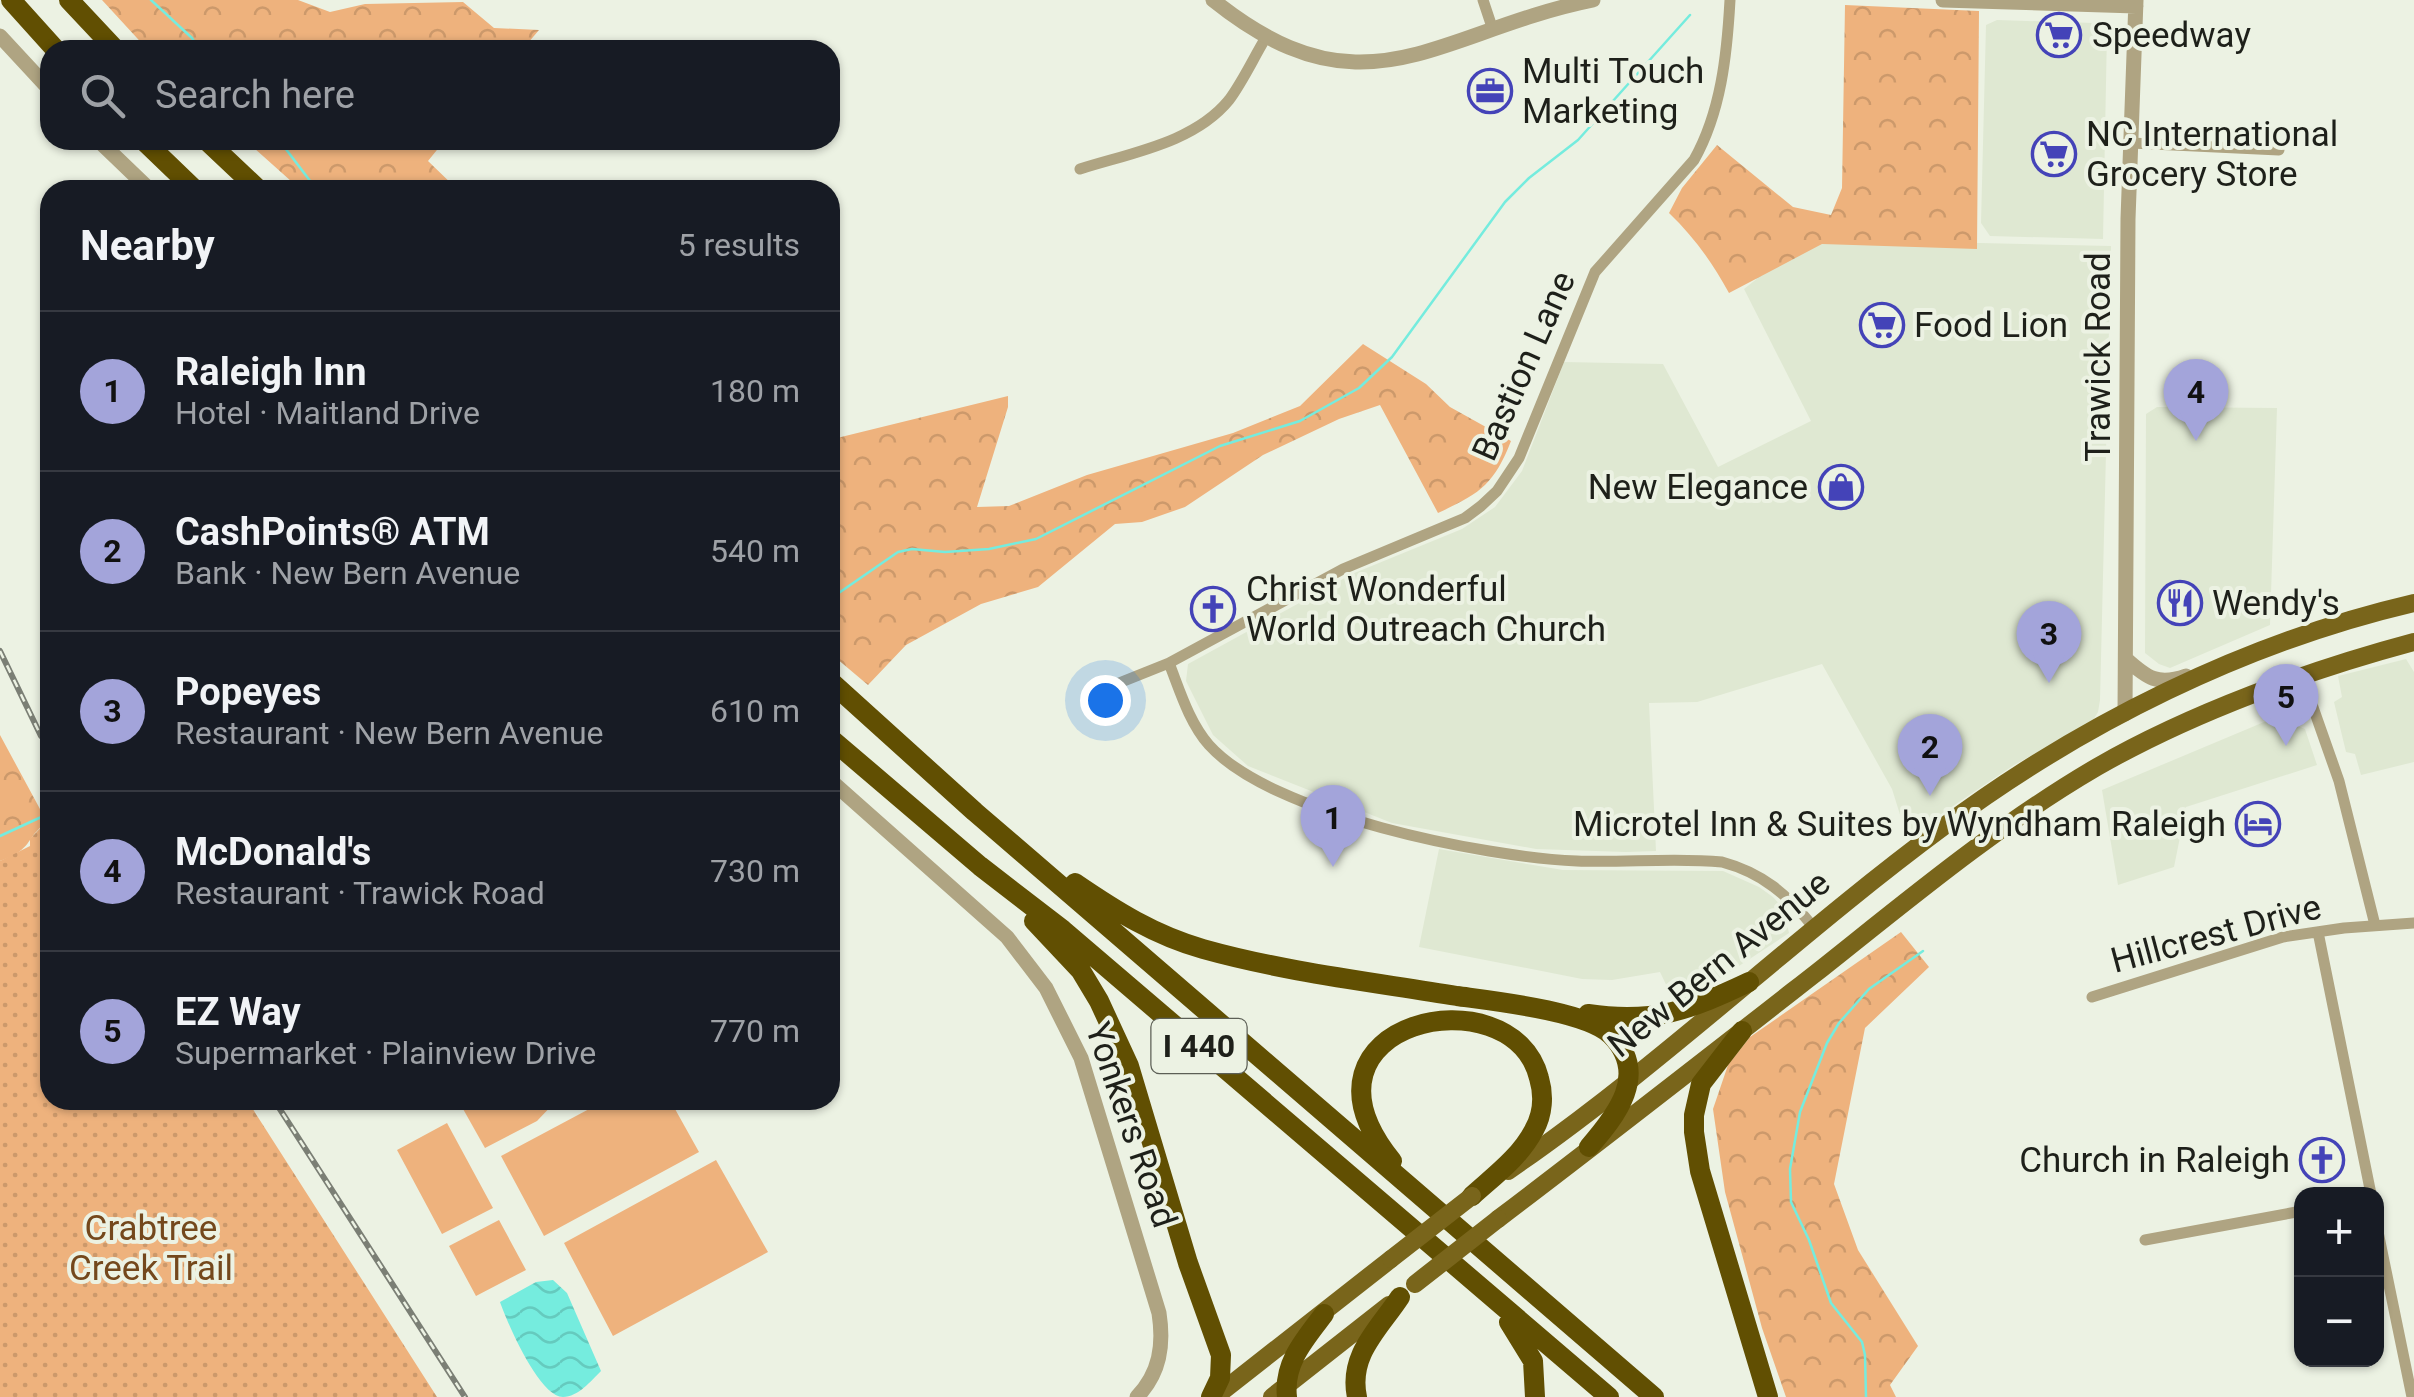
<!DOCTYPE html>
<html lang="en">
<head>
<meta charset="utf-8">
<style>
	:root { --surface:#171b24; --page:#20242c; --text:#f1f3f6; --muted:#9ea1a6; --line:#363941; --accent:#a3a4da }
	body { margin:0; font-family:Roboto,sans-serif; background:var(--page); color:var(--text) }
	.controls { position:absolute; right:30px; bottom:30px; display:grid; overflow:hidden; border-radius:20px; box-shadow:0 2px 8px #0004 }
	.controls button { width:90px; height:90px; display:grid; place-items:center; padding:0; border:0; border-bottom:2px solid var(--line); background:var(--surface); color:var(--text); font:50px sans-serif }
	.you { position:absolute; left:1105px; top:700px; width:35px; height:35px; margin:-25px; border:8px solid #fff; border-radius:50%; background:#1a73e8; box-shadow:0 0 0 15px #1a73e833 }
	.badge { display:grid; place-items:center; width:65px; height:65px; border-radius:50%; background:var(--accent); color:#111; font-size:32px; font-weight:700 }
	.pin { position:absolute; translate:-50% -82px; filter:drop-shadow(0 2px 5px #0008) }
	.pin::after { content:''; position:absolute; top:52px; width:35px; height:30px; background:inherit; clip-path:polygon(0 0,100% 0,50% 100%) }
	.list { margin:0; padding:0; list-style:none }
	h2 { display:flex; justify-content:space-between; align-items:center; height:130px; margin:0; padding:0 40px; font-size:42px }
	h2 small { font-size:32px; font-weight:400; color:var(--muted) }
	.list li { display:grid; grid-template-columns:65px 1fr auto; gap:30px; align-items:center; box-sizing:border-box; height:160px; padding:0 40px; border-top:2px solid var(--line) }
	.list b { display:block; font-size:38px; white-space:nowrap }
	.list p { margin:0; font-size:32px; white-space:nowrap; color:var(--muted) }
	.list em { font-size:32px; font-style:normal; color:var(--muted) }
	.icon { flex:none; width:55px; height:55px; fill:none; stroke:currentColor; stroke-width:2; stroke-linecap:round; stroke-linejoin:round }
	.map { position:relative; flex:none; width:2414px; height:1397px; overflow:hidden }
	.search { position:absolute; background:var(--surface); box-shadow:0 2px 8px #0004; left:40px; top:40px; width:800px; height:110px; display:flex; align-items:center; gap:25px; box-sizing:border-box; padding:0 35px; border-radius:30px; color:var(--muted); font-size:38px }
	.panel { position:absolute; background:var(--surface); box-shadow:0 2px 8px #0004; left:40px; top:180px; width:800px; height:930px; border-radius:30px }
	.map>svg:first-child { display:block }
</style>
</head>
<body>
<div class="map">
<svg width="2414" height="1397" viewBox="0 0 2414 1397">
	<defs>
		<pattern id="forest-crowns" width="20" height="18" patternUnits="userSpaceOnUse" patternTransform="scale(2.5)"><rect width="20" height="18" fill="#eeb27d"/><path d="M2 6a3 3 0 1 1 6 0M12 15a3 3 0 1 1 6 0" fill="none" stroke="#cc996b"/></pattern>
		<pattern id="park-dots" width="8" height="8" patternUnits="userSpaceOnUse" patternTransform="scale(2.5)"><rect width="8" height="8" fill="#eeb27d"/><path d="M2 2h.1M6 6h.1" fill="none" stroke="#cc996b" stroke-width="1.8" stroke-linecap="round"/></pattern>
		<pattern id="water-waves" width="16" height="10" patternUnits="userSpaceOnUse" patternTransform="scale(2.5)"><rect width="16" height="10" fill="#75ecde"/><path d="M0 5q4-4 8 0t8 0" fill="none" stroke="#65cabe"/></pattern>
	</defs>
	<rect width="100%" height="100%" fill="#ecf2e3"/>
	<path fill="#dfe8d2" d="M1997,20L2094,23L2107,31L2103,239L1990,236L1981,223L1986,25Z
		M1807,239L2111,246L2100,700L2098,712L2092,722L2014,765L1907,837L1892,789L1822,664L1697,702L1649,703L1656,851L1626,852L1536,849L1392,823L1248,766L1213,735L1186,681L1188,664L1352,574L1462,529L1495,507L1522,471L1564,362L1663,364L1718,467L1811,421L1744,289Z
		M2157,407L2277,408L2270,625L2170,668L2159,664L2145,653L2146,414Z
		M2406,659L2414,672V762L2361,775L2355,754L2346,752L2334,702L2342,697L2338,676Z
		M2276,717L2305,729L2317,765L2186,807L2174,867L2118,885L2102,790Z
		M1439,849L1563,870L1723,871L1759,887L1773,897L1783,908L1789,933L1707,987L1673,999L1660,972L1612,980L1582,979L1419,947Z"/>
	<path fill="url(#forest-crowns)" d="M102,0H298L330,12L365,4L463,2L494,28L539,30L522,50H148Z
		M1845,5L1979,11L1977,249L1822,244L1729,293C1712,262 1694,237 1669,213L1682,188L1717,145L1793,207L1831,215L1842,188Z
		M245,140H445L428,161L458,190H301Z
		M1363,344L1426,384L1450,407L1511,441C1494,485 1479,494 1438,513L1380,405L1339,419L1263,455L1185,507L1142,522L1115,524L1038,587L981,604L906,645L868,685L830,653V436L837,438L1008,396V407L977,507L1009,506L1087,475L1233,433L1300,406Z
		M0,735L47,822C24,839 34,849 0,861Z
		M1901,932L1929,967L1865,1028L1834,1184L1858,1250L1918,1346L1890,1385L1896,1397H1786L1762,1328L1725,1192L1713,1109L1728,1065L1750,1037Z"/>
	<path fill="url(#park-dots)" d="M50,818V1100H247L437,1397H0V861L30,846V839Z"/>
	<path fill="#eeb27d" d="M458,1100H557L537,1121L485,1148Z
		M606,1100H670L699,1152L544,1236L501,1156Z
		M447,1123L493,1208L442,1234L397,1150Z
		M716,1160L768,1252L613,1336L564,1243Z
		M499,1220L526,1270L476,1296L449,1246Z"/>
	<path fill="url(#water-waves)" d="M553,1280L567,1293L601,1371C591,1381 578,1397 563,1397C539,1397 507,1322 500,1302L536,1282Z"/>
	<g fill="none" stroke-linecap="round" stroke-linejoin="round">
		<path stroke="#75ecde" stroke-width="2.5" d="M151,0L192,38L199,50
			M279,140L317,190
			M830,599L898,552L912,549L945,552L989,549L1036,539L1220,446L1300,421L1359,388L1392,357L1505,202L1529,178L1578,140L1690,15
			M0,836L50,813
			M1866,1397L1865,1355L1862,1342L1831,1303L1809,1240L1791,1202L1790,1169L1800,1112L1827,1043L1839,1023L1869,989L1923,951"/>
		<path stroke="#afa482" stroke-width="11" d="M1483,0L1493,30
			M2131,143L2279,150
			M1080,169C1130,153 1194,143 1229,100C1243,81 1253,59 1265,39
			M1169,663C1180,691 1189,722 1209,745C1272,815 1484,857 1577,861C1625,863 1674,857 1722,862C1763,873 1788,895 1814,928
			M2302,676L2339,781L2375,925
			M1119,683L1169,663L1343,569L1465,518L1481,506L1497,491L1519,458L1595,272L1694,160C1721,112 1727,55 1730,0
			M2318,932L2371,1194
			M2092,997L2283,937L2344,928L2414,923
			M2376,1222L2412,1397
			M2145,1240L2302,1211"/>
		<path stroke="#afa482" stroke-width="15" d="M1213,0C1365,122 1436,32 1593,0
			M1943,0L2136,6
			M0,36L50,90
			M98,140L150,190
			M2126,659C2147,678 2158,686 2186,676
			M2125,714L2128,219L2136,0
			M830,780L1007,937L1046,988L1081,1058L1159,1313C1164,1345 1160,1373 1137,1397"/>
		<path stroke="#79651b" stroke-width="18" d="M1508,1171C1661,1066 1794,937 1943,827C2081,724 2246,642 2414,603
			M1498,1219C1605,1138 1711,1055 1816,973C1908,900 1996,826 2097,767C2191,713 2309,670 2414,642
			M1215,1397L1391,1259
			M1272,1397L1389,1305"/>
		<path stroke="#614f02" stroke-width="20" d="M11,0L56,50
			M69,0L116,50
			M143,140L195,190
			M206,140L259,190
			M830,681L975,812L1654,1397
			M830,738L980,866L1063,930L1609,1397
			M1075,883C1116,911 1154,935 1203,949C1285,972 1373,982 1457,996C1493,1001 1586,1011 1611,1035C1650,1074 1616,1116 1589,1147
			M1034,921L1081,971L1099,1001L1129,1066L1188,1263L1221,1355L1220,1378L1211,1397
			M1588,1014C1654,1024 1690,1010 1749,982
			M1742,1031L1701,1084L1694,1115V1132L1700,1171L1768,1397
			M1392,1161C1279,1021 1512,971 1539,1078C1544,1095 1543,1114 1534,1130C1520,1157 1494,1176 1472,1196
			M1509,1322L1533,1361L1535,1397
			M1287,1397C1283,1363 1305,1339 1324,1314
			M1357,1397C1348,1355 1379,1329 1400,1297"/>
		<defs>
			<path id="rail" d="M0,651L41,736
				M274,1100L465,1397"/>
		</defs>
		<use href="#rail" stroke="#7b7f75" stroke-width="6"/>
		<use href="#rail" stroke="#ecf2e3" stroke-width="2.5" stroke-dasharray="8" stroke-linecap="butt"/>
		<path stroke="#79651b" stroke-width="18" d="M1391,1259L1472,1196
			M1415,1284L1498,1219"/>
	</g>
	<defs>
		<symbol id="supermarket-ring" viewBox="-11 -11 22 22"><circle r="9.5" fill="#ecf2e3" stroke="#4443b8" stroke-width="1.5"/><path d="M-6-5.5h2.5l.6 2H6L4.5 2H-2.5L-4.4-4H-6ZM-1.5 3.2a1.3 1.3 0 1 0 .1 0ZM3 3.2a1.3 1.3 0 1 0 .1 0Z" fill="#4443b8"/></symbol>
		<symbol id="office-ring" viewBox="-11 -11 22 22"><circle r="9.5" fill="#ecf2e3" stroke="#4443b8" stroke-width="1.5"/><path d="M-6-3h4V-5.5h4V-3h4V5H-6ZM-1-4.5V-3h2v-1.5ZM-6 0V1H6V0Z" fill="#4443b8"/></symbol>
		<symbol id="shop-ring" viewBox="-11 -11 22 22"><circle r="9.5" fill="#ecf2e3" stroke="#4443b8" stroke-width="1.5"/><path d="M-5-2.5h2.3a2.7 3.5 0 0 1 5.4 0H5L5.5 6h-11ZM-1.5-2.5h3a1.5 2.3 0 0 0-3 0Z" fill="#4443b8"/></symbol>
		<symbol id="restaurant-ring" viewBox="-11 -11 22 22"><circle r="9.5" fill="#ecf2e3" stroke="#4443b8" stroke-width="1.5"/><path d="M-5-6h1v4h1v-4h1v4h1v-4h1v5L-1.5 .5V6h-2V.5L-5-1ZM5-6V6H3V1.5H1.5Q1.5-4 5-6Z" fill="#4443b8"/></symbol>
		<symbol id="church-ring" viewBox="-11 -11 22 22"><circle r="9.5" fill="#ecf2e3" stroke="#4443b8" stroke-width="1.5"/><path d="M-1.2-6h2.4v3.5h3.3v2.4h-3.3V6h-2.4V-.1h-3.3v-2.4h3.3Z" fill="#4443b8"/></symbol>
		<symbol id="hotel-ring" viewBox="-11 -11 22 22"><circle r="9.5" fill="#ecf2e3" stroke="#4443b8" stroke-width="1.5"/><path d="M-6-4.5h1.5V1H6V5H4.5V3h-9V5H-6ZM-4 0a1.8 1.8 0 1 1 3.6 0ZM.5 0V-2.5h3Q6-2.5 6 0Z" fill="#4443b8"/></symbol>
	</defs>
	<g fill-rule="evenodd">
		<use href="#supermarket-ring" x="2034" y="10" width="50" height="50"/>
		<use href="#office-ring" x="1465" y="66" width="50" height="50"/>
		<use href="#supermarket-ring" x="2029" y="129" width="50" height="50"/>
		<use href="#supermarket-ring" x="1857" y="300" width="50" height="50"/>
		<use href="#shop-ring" x="1816" y="462" width="50" height="50"/>
		<use href="#restaurant-ring" x="2155" y="578" width="50" height="50"/>
		<use href="#church-ring" x="1188" y="584" width="50" height="50"/>
		<use href="#hotel-ring" x="2233" y="799" width="50" height="50"/>
		<use href="#church-ring" x="2297" y="1135" width="50" height="50"/>
	</g>
	<g text-anchor="middle" dominant-baseline="central" stroke-width="8" stroke-linejoin="round" paint-order="stroke">
		<rect fill="#ecf2e3" stroke="#5c5f56" stroke-width="2.5" x="1151.5" y="1019" width="95" height="54" rx="8"/>
		<g font-size="32" font-weight="bold" fill="#1e201a">
			<text x="1199" y="1046">I 440</text>
		</g>
		<g font-size="35" fill="#1e201a" stroke="#ecf2e3" text-anchor="start">
			<text x="2092" y="35">Speedway</text>
			<text x="1522" y="71">Multi Touch<tspan x="1522" dy="40">Marketing</tspan></text>
			<text x="2086" y="134">NC International<tspan x="2086" dy="40">Grocery Store</tspan></text>
			<text x="1914" y="325">Food Lion</text>
			<text x="1808" y="487" text-anchor="end">New Elegance</text>
			<text x="1246" y="589">Christ Wonderful<tspan x="1246" dy="40">World Outreach Church</tspan></text>
			<text x="2212" y="603">Wendy's</text>
			<text x="2226" y="824" text-anchor="end">Microtel Inn &amp; Suites by Wyndham Raleigh</text>
			<text x="2290" y="1160" text-anchor="end">Church in Raleigh</text>
		</g>
		<g font-size="35" fill="#1e201a" stroke="#ecf2e3">
			<text transform="translate(2098 357) rotate(-90)">Trawick Road</text>
			<text transform="translate(1524 366) rotate(-66)">Bastion Lane</text>
			<text transform="translate(2216 934) rotate(-15)">Hillcrest Drive</text>
			<text transform="translate(1719 964) rotate(-39)">New Bern Avenue</text>
			<text transform="translate(1131 1125) rotate(71)">Yonkers Road</text>
		</g>
		<g font-size="35" fill="#74481c" stroke="#ecf2e3">
			<text x="151" y="1228">Crabtree<tspan x="151" dy="40">Creek Trail</tspan></text>
		</g>
	</g>
</svg>
<div class="controls">
<button>+</button>
<button>−</button>
</div>
<div class="you"></div>
<div class="pin badge" style="left:1333px;top:867px">1</div>
<div class="pin badge" style="left:1930px;top:796px">2</div>
<div class="pin badge" style="left:2049px;top:683px">3</div>
<div class="pin badge" style="left:2196px;top:441px">4</div>
<div class="pin badge" style="left:2286px;top:746px">5</div>
<div class="search"><svg class="icon" aria-label="search" viewBox="0 0 24 24"><circle cx="10" cy="10" r="6"/><path d="M15 15l6 6"/></svg>Search here</div>
<section class="panel">
<h2>Nearby<small>5 results</small></h2>
<ul class="list">
<li><span class="badge">1</span><div><b>Raleigh Inn</b><p>Hotel · Maitland Drive</p></div><em>180 m</em></li>
<li><span class="badge">2</span><div><b>CashPoints® ATM</b><p>Bank · New Bern Avenue</p></div><em>540 m</em></li>
<li><span class="badge">3</span><div><b>Popeyes</b><p>Restaurant · New Bern Avenue</p></div><em>610 m</em></li>
<li><span class="badge">4</span><div><b>McDonald's</b><p>Restaurant · Trawick Road</p></div><em>730 m</em></li>
<li><span class="badge">5</span><div><b>EZ Way</b><p>Supermarket · Plainview Drive</p></div><em>770 m</em></li>
</ul>
</section>
</div>
</body>
</html>
